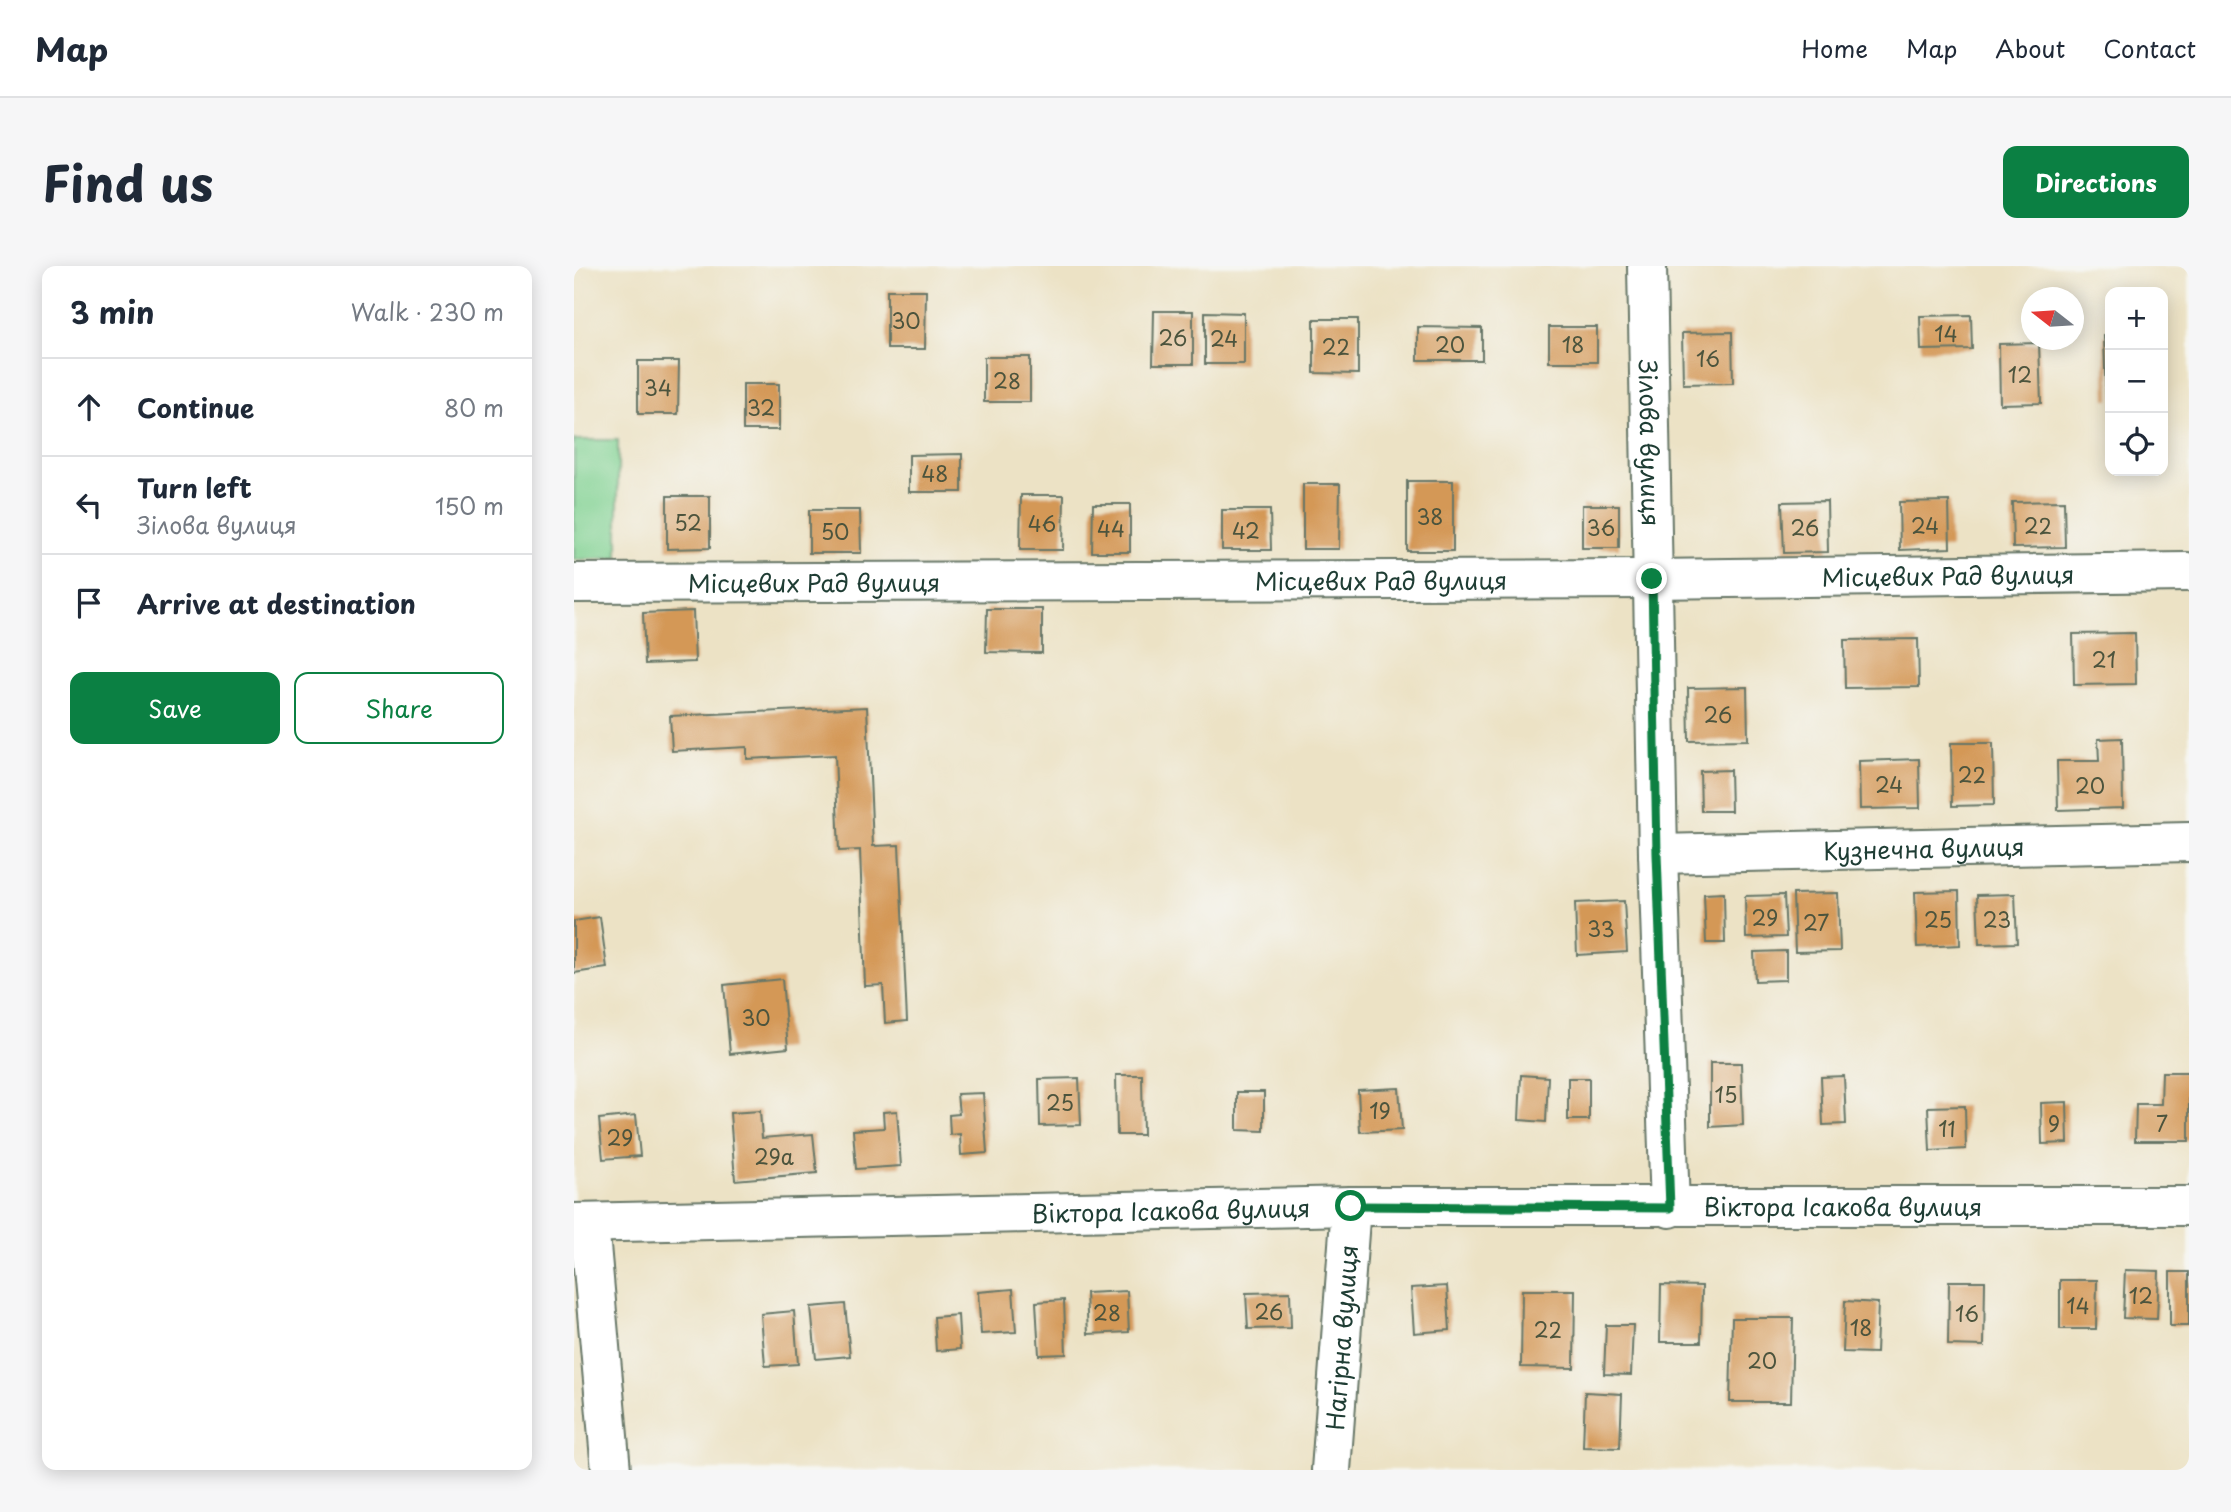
<!DOCTYPE html>
<html lang="en">
<head>
<meta charset="utf-8">
<style>
	:root { --surface:#fff; --page:#f6f6f7; --text:#1f2937; --muted:#747a83; --line:#e0e1e3; --accent:#0b8043 }
	body { margin:0; font-family:"Playpen Sans",sans-serif; background:var(--page); color:var(--text) }
	.controls { position:absolute; right:21px; top:21px; display:grid; overflow:hidden; border-radius:14px; box-shadow:0 4px 18px #0003 }
	.controls button { width:63px; height:63px; display:grid; place-items:center; padding:0; border:0; border-bottom:2px solid var(--line); background:var(--surface); color:var(--text); font:35px sans-serif }
	.compass { position:absolute; left:1447px; top:21px; width:63px; height:63px; border-radius:50%; background:var(--surface); box-shadow:0 4px 18px #0003; rotate:287deg }
	.stop { position:absolute; width:21px; height:21px; margin:-16px; border:5px solid #0b8043; border-radius:50%; background:#fff }
	.stop.end { background:#0b8043; border-color:#fff; box-shadow:0 2px 7px #0008 }
	.list { margin:0; padding:0; list-style:none }
	h2 { display:flex; justify-content:space-between; align-items:center; height:91px; margin:0; padding:0 28px; font-size:30px }
	h2 small { font-size:23px; font-weight:400; color:var(--muted) }
	.list li { display:grid; grid-template-columns:46px 1fr auto; gap:21px; align-items:center; box-sizing:border-box; height:98px; padding:0 28px; border-top:2px solid var(--line) }
	.list b { display:block; font-size:26px; white-space:nowrap }
	.list p { margin:0; font-size:23px; white-space:nowrap; color:var(--muted) }
	.list em { font-size:23px; font-style:normal; color:var(--muted) }
	.actions { display:flex; gap:14px; padding:21px 28px }
	.actions a { flex:1; padding:16px 0; border:2px solid var(--accent); border-radius:14px; text-align:center; font-size:24px; color:var(--accent) }
	.actions .main { background:var(--accent); color:#fff }
	.icon { flex:none; width:38px; height:38px; fill:none; stroke:currentColor; stroke-width:2; stroke-linecap:round; stroke-linejoin:round }
	.map { position:relative; flex:none; width:1615px; height:1204px; overflow:hidden; border-radius:14px }
	header { display:flex; align-items:center; gap:42px; box-sizing:border-box; height:98px; padding:0 35px; background:var(--surface); border-bottom:2px solid var(--line) }
	header strong { font-size:33px }
	nav { display:flex; gap:38px; margin-inline-start:auto; font-size:24px }
	.intro { display:flex; align-items:center; justify-content:space-between; box-sizing:border-box; height:168px; padding:0 42px }
	h1 { margin:0; font-size:49px }
	.button { padding:18px 32px; border-radius:14px; background:var(--accent); color:#fff; font-size:24px; font-weight:700 }
	main { display:flex; gap:42px; padding:0 42px }
	aside { flex:1; background:var(--surface); border-radius:14px; box-shadow:0 4px 18px #0003 }
	.map>svg:first-child { display:block }
</style>
</head>
<body>
<header>
<strong>Map</strong>
<nav><a>Home</a><a>Map</a><a>About</a><a>Contact</a></nav>
</header>
<div class="intro"><h1>Find us</h1><a class="button">Directions</a></div>
<main>
<aside>
<h2>3 min<small>Walk · 230 m</small></h2>
<ul class="list">
<li><svg class="icon" aria-label="ahead" viewBox="0 0 24 24"><path d="M12 20V5M6 11l6-6 6 6"/></svg><div><b>Continue</b></div><em>80 m</em></li>
<li><svg class="icon" aria-label="left" viewBox="0 0 24 24"><path d="M17 20v-9H6M10 6l-5 5 5 5"/></svg><div><b>Turn left</b><p>Зілова вулиця</p></div><em>150 m</em></li>
<li><svg class="icon" aria-label="arrive" viewBox="0 0 24 24"><path d="M6 21V4h12l-3 4 3 4H6"/></svg><div><b>Arrive at destination</b></div></li>
</ul>
<div class="actions"><a class="main">Save</a><a>Share</a></div>
</aside>
<div class="map">
<svg width="1615" height="1204" viewBox="0 0 1615 1204">
	<rect width="100%" height="100%" fill="#f6f6f2"/>
	<filter id="ink" filterUnits="userSpaceOnUse"><feTurbulence type="fractalNoise" baseFrequency=".0143" numOctaves="2"/><feDisplacementMap in="SourceGraphic" scale="14" xChannelSelector="R" yChannelSelector="G"/><feConvolveMatrix kernelMatrix="1 2 1 2 8 2 1 2 1" color-interpolation-filters="sRGB"/></filter>
	<filter id="wash" filterUnits="userSpaceOnUse"><feTurbulence type="fractalNoise" baseFrequency=".00686" numOctaves="4" result="noise"/><feDisplacementMap in="SourceGraphic" scale="28" xChannelSelector="R" yChannelSelector="G"/><feGaussianBlur stdDeviation="1.57" result="paint"/><feColorMatrix in="noise" values="0 0 0 0 0 0 0 0 0 0 0 0 0 0 0 0 0 1.4 0 .05"/><feComposite in="paint" operator="in"/></filter>
	<g filter="url(#wash)">
		<rect width="100%" height="100%" fill="#ece2c5"/>
		<path fill="#80d191" stroke="#508762" stroke-width="2" d="M0,174H44V292L0,294Z"/>
		<g id="blocks">
			<path fill="#d49857" d="M313,24H352L351,83H313Z
				M580,45H619V98H579Z
				M631,46L670,47V98H631Z
				M1397,49L1398,83L1347,84L1346,50Z
				M740,53H784V108L740,107Z
				M844,61L908,62V94H844Z
				M975,61H1023V96H975Z
				M1158,66L1159,117L1109,118L1108,67Z
				M1530,70H1536V134H1532Z
				M1465,77L1467,137L1426,138L1425,78Z
				M410,91H456V136H410Z
				M64,95H105L104,148H64Z
				M169,118H205V164H169Z
				M388,188V226H335V189Z
				M833,215H879V285H833Z
				M729,218H766L765,283H729Z
				M447,229H490L489,284H446Z
				M93,230H136V282L93,283Z
				M1253,235L1254,286L1210,287L1208,236Z
				M1375,235L1376,282L1326,284L1325,236Z
				M1490,235L1491,281L1439,282L1438,236Z
				M519,238H556V286H518Z
				M1008,239H1045V282H1008Z
				M235,244H286L287,287H235Z
				M648,244H696L697,284H648Z
				M413,343H468V387L412,386Z
				M119,345L121,396L71,398L69,347Z
				M1561,367L1562,418L1500,419L1499,368Z
				M1344,373L1345,421L1271,422L1270,374Z
				M1173,421L1174,474L1115,475L1114,422Z
				M293,441L299,580L325,579L333,755L311,757L309,719L291,720L286,584L265,585L261,489L173,493V481L98,485L96,450Z
				M1548,472L1549,542L1484,544L1483,495H1525L1524,473Z
				M1377,477H1419L1420,539L1378,540Z
				M1345,493L1346,542L1286,543L1285,495Z
				M1156,504L1157,545H1127L1126,505Z
				M1385,625L1386,679L1343,681L1341,626Z
				M1150,627L1151,677H1132L1130,628Z
				M1264,627L1266,685L1221,686L1219,628Z
				M1441,628L1443,677L1405,678L1403,629Z
				M1210,629L1212,671L1172,672L1171,630Z
				M1050,635L1053,686L1003,689L1001,637Z
				M26,651L33,702L0,707V655Z
				M1212,685V714L1181,715L1180,686Z
				M208,713L214,782L156,788L150,719Z
				M1136,797H1167L1169,859L1136,861Z
				M1588,806H1615V875H1561L1562,838H1587Z
				M542,809H568L569,869H543Z
				M947,809L974,811L972,856L945,854Z
				M1270,810L1272,858L1249,859L1247,811Z
				M505,812L507,859L466,860L465,813Z
				M994,812H1015V854H994Z
				M825,822L828,864L786,866L784,824Z
				M663,826H690V865L663,864Z
				M409,827L413,887L387,889L386,868L376,869L375,849L385,848L383,828Z
				M1493,836L1494,877L1468,878L1467,837Z
				M1391,840L1392,883L1356,885L1354,841Z
				M186,845L188,872L239,868L243,907L161,914L156,847Z
				M323,845L327,900L282,903L279,864L310,862L309,846Z
				M62,849L66,890L29,893L25,853Z
				M1551,1004L1585,1005L1583,1053L1549,1052Z
				M1596,1006H1615V1060H1596Z
				M1486,1014H1523L1522,1063H1486Z
				M1375,1015H1411L1410,1080L1374,1079Z
				M1087,1019L1128,1020L1127,1076H1086Z
				M873,1020L876,1064L840,1067L837,1022Z
				M439,1023L442,1066L407,1068L404,1026Z
				M948,1024H1001L1000,1102L947,1101Z
				M553,1025L555,1066L514,1068L512,1027Z
				M716,1026L717,1062L674,1063L672,1027Z
				M490,1034L492,1088L465,1089L462,1036Z
				M1271,1035L1304,1037L1302,1087L1269,1086Z
				M271,1038L276,1090L242,1093L237,1041Z
				M220,1045L224,1098L191,1100L187,1048Z
				M384,1049L386,1083L362,1085L360,1051Z
				M1158,1052H1219L1217,1136H1156Z
				M1032,1059H1059L1057,1109L1030,1108Z
				M1011,1126L1048,1128L1046,1182L1009,1181Z"/>
		</g>
	</g>
	<g filter="url(#ink)">
		<use href="#blocks" fill-opacity="0" stroke="#677767" stroke-width="2"/>
		<g fill="none" stroke-linecap="round" stroke-linejoin="round">
			<defs>
				<g id="minor">
					<path id="s1" d="M1073,0L1084,588L1096,942"/>
					<path id="s2" d="M0,317L1078,313L1612,306"/>
					<path id="s3" d="M1084,588L1615,576"/>
					<path id="s4" d="M0,957L777,940H1615"/>
					<path d="M15,957L37,1204"/>
					<path id="s5" d="M757,1204L777,940"/>
				</g>
			</defs>
			<use href="#minor" stroke="#677767" stroke-width="42"/>
			<use href="#minor" stroke="#fff" stroke-width="38"/>
		</g>
	</g>
	<g fill="none" stroke-linecap="round" stroke-linejoin="round" filter="url(#ink)">
		<path stroke="#0b8043" stroke-width="9" d="M777,940L1096,942L1083,588L1078,313"/>
	</g>
	<g text-anchor="middle" dominant-baseline="central" stroke-width="7" stroke-linejoin="round" paint-order="stroke">
		<g font-size="21" fill="#4c543d">
			<text x="332" y="54">30</text>
			<text x="1372" y="67">14</text>
			<text x="599" y="71">26</text>
			<text x="650" y="72">24</text>
			<text x="876" y="78">20</text>
			<text x="999" y="78">18</text>
			<text x="762" y="80">22</text>
			<text x="1134" y="92">16</text>
			<text x="1446" y="108">12</text>
			<text x="433" y="114">28</text>
			<text x="84" y="121">34</text>
			<text x="187" y="141">32</text>
			<text x="361" y="207">48</text>
			<text x="856" y="250">38</text>
			<text x="114" y="256">52</text>
			<text x="468" y="257">46</text>
			<text x="1351" y="259">24</text>
			<text x="1464" y="259">22</text>
			<text x="1027" y="261">36</text>
			<text x="1231" y="261">26</text>
			<text x="537" y="262">44</text>
			<text x="672" y="264">42</text>
			<text x="261" y="265">50</text>
			<text x="1530" y="393">21</text>
			<text x="1144" y="448">26</text>
			<text x="1398" y="508">22</text>
			<text x="1315" y="518">24</text>
			<text x="1516" y="519">20</text>
			<text x="1191" y="651">29</text>
			<text x="1364" y="653">25</text>
			<text x="1423" y="653">23</text>
			<text x="1242" y="656">27</text>
			<text x="1027" y="662">33</text>
			<text x="182" y="751">30</text>
			<text x="1152" y="828">15</text>
			<text x="486" y="836">25</text>
			<text x="806" y="844">19</text>
			<text x="1480" y="857">9</text>
			<text x="1588" y="857">7</text>
			<text x="1373" y="862">11</text>
			<text x="46" y="871">29</text>
			<text x="200" y="890">29а</text>
			<text x="1567" y="1029">12</text>
			<text x="1504" y="1039">14</text>
			<text x="695" y="1045">26</text>
			<text x="533" y="1046">28</text>
			<text x="1393" y="1047">16</text>
			<text x="1287" y="1061">18</text>
			<text x="974" y="1063">22</text>
			<text x="1188" y="1094">20</text>
		</g>
		<g font-size="24" fill="#1f3d34" stroke="#f6f6f2">
			<text stroke="none"><textPath href="#s1" startOffset="177">Зілова вулиця</textPath></text>
			<text stroke="none"><textPath href="#s2" startOffset="1374">Місцевих Рад вулиця</textPath></text>
			<text stroke="none"><textPath href="#s2" startOffset="807">Місцевих Рад вулиця</textPath></text>
			<text stroke="none"><textPath href="#s2" startOffset="240">Місцевих Рад вулиця</textPath></text>
			<text stroke="none"><textPath href="#s3" startOffset="266">Кузнечна вулиця</textPath></text>
			<text stroke="none"><textPath href="#s4" startOffset="1269">Віктора Ісакова вулиця</textPath></text>
			<text stroke="none"><textPath href="#s4" startOffset="597">Віктора Ісакова вулиця</textPath></text>
			<text stroke="none"><textPath href="#s5" startOffset="133">Нагірна вулиця</textPath></text>
		</g>
	</g>
</svg>
<div class="controls">
<button>+</button>
<button>−</button>
<button><svg class="icon" aria-label="locate" viewBox="0 0 24 24"><circle cx="12" cy="12" r="6"/><path d="M12 2v4M12 18v4M2 12h4M18 12h4"/></svg></button>
</div>
<svg class="compass" viewBox="-18 -18 36 36"><path d="M0-13l5 13h-10z" fill="#e53935"/><path d="M0 13l5-13h-10z" fill="#747a83"/></svg>
<div class="stop" style="left:777px;top:940px"></div>
<div class="stop end" style="left:1078px;top:313px"></div>
</div>
</main>
</body>
</html>
